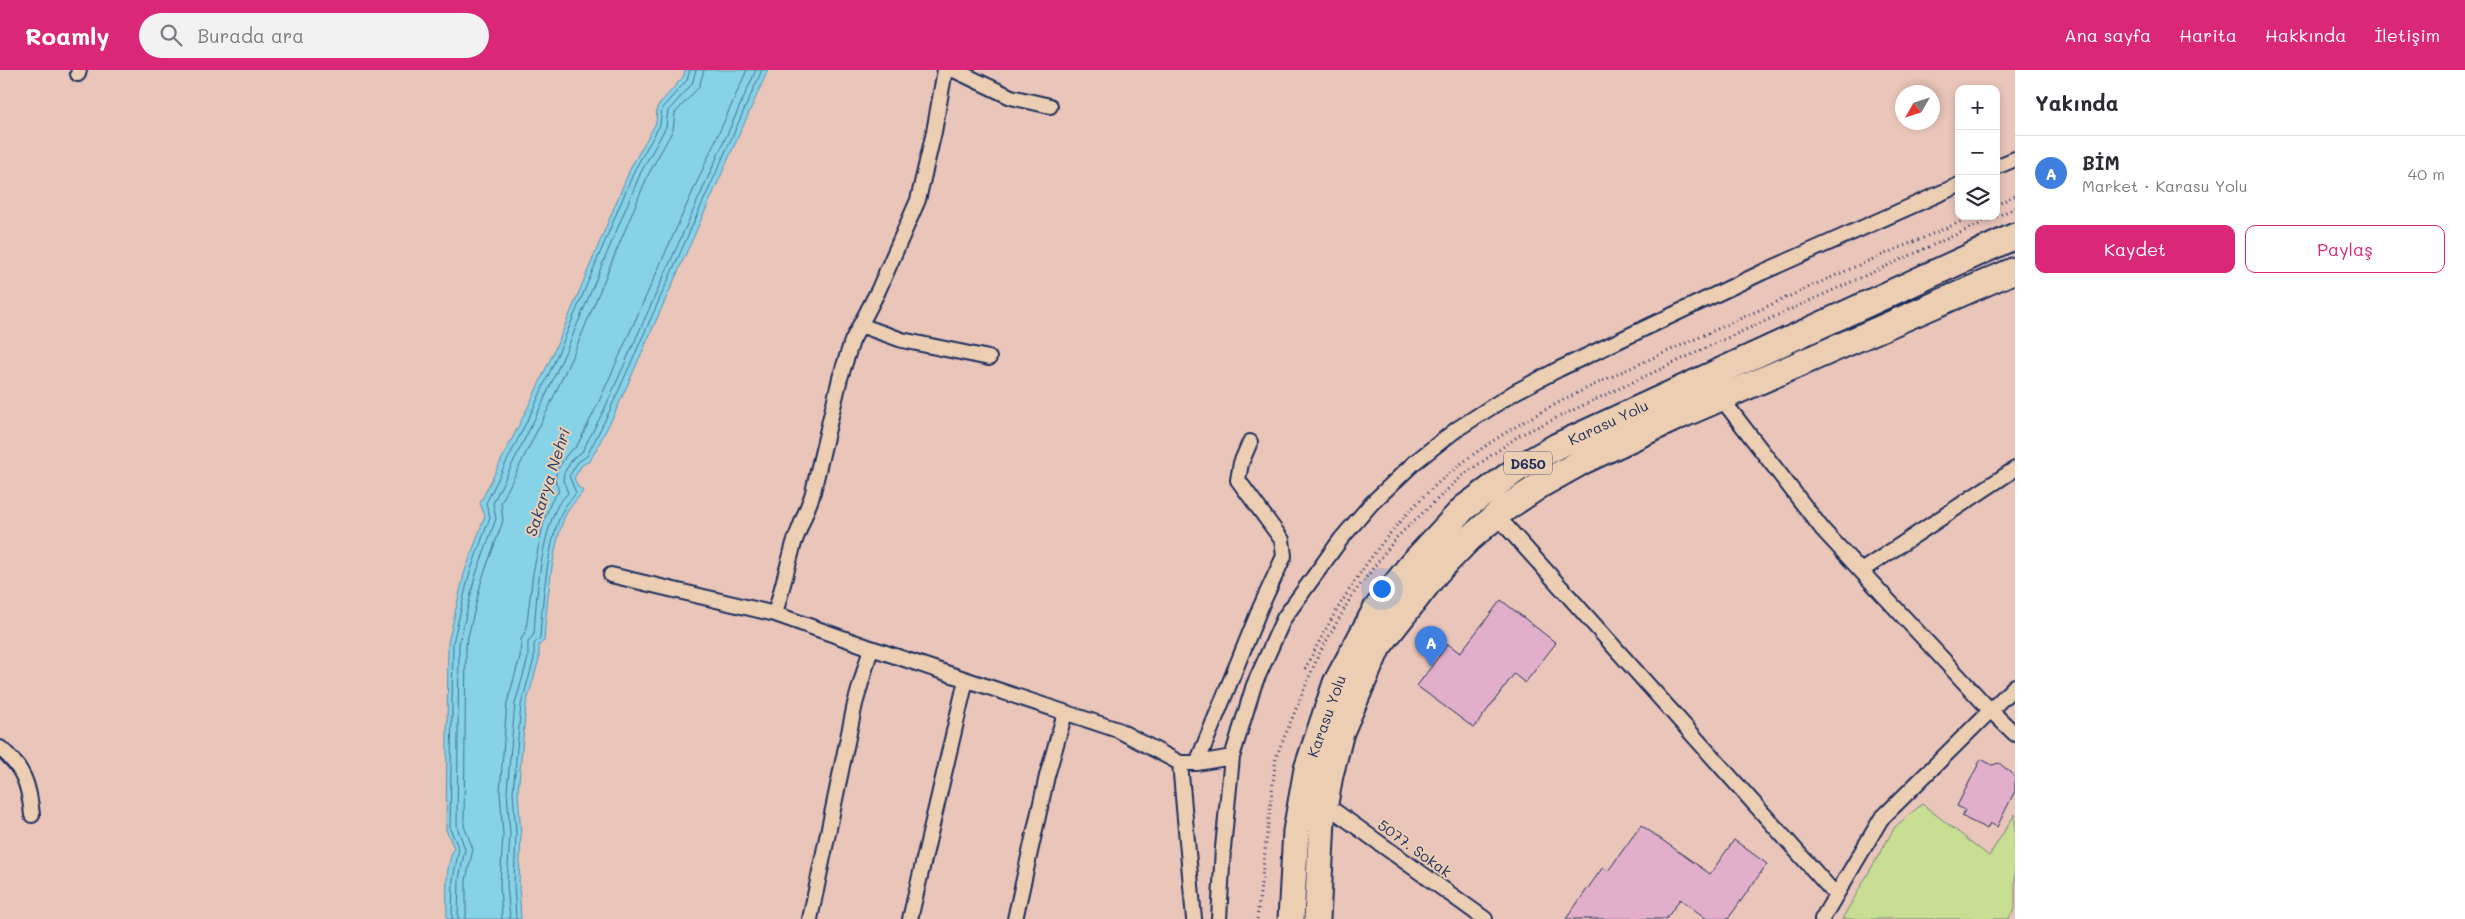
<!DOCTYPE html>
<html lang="tr">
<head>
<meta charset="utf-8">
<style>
	:root { --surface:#fff; --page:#f2f2f3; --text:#2b2b33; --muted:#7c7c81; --line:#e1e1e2; --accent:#db2777 }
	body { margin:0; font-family:Mali,sans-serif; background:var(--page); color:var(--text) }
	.controls { position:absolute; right:15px; top:15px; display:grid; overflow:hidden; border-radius:10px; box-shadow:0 2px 8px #0003 }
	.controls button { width:45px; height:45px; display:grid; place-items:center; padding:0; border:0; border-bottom:1px solid var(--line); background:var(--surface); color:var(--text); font:25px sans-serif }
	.compass { position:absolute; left:1895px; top:15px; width:45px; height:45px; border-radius:50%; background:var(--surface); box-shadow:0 2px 8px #0003; rotate:231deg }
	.you { position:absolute; left:1381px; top:518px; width:18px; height:18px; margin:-12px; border:4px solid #fff; border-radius:50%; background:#1a73e8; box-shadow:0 0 0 8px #1a73e833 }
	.badge { display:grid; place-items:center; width:32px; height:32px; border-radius:50%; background:var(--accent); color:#fff; font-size:16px; font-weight:700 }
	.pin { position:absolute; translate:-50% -41px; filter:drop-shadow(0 1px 2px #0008) }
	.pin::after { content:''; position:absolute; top:26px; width:18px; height:15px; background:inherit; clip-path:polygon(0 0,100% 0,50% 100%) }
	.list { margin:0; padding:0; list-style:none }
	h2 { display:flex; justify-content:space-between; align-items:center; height:65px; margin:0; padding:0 20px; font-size:21px }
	h2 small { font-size:16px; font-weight:400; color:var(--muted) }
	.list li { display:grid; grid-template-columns:32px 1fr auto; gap:15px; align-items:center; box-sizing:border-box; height:75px; padding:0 20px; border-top:1px solid var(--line) }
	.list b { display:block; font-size:19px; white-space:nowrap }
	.list p { margin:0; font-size:16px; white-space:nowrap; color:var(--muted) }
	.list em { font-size:16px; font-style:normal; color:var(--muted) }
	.actions { display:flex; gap:10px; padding:15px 20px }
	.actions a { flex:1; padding:11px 0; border:1px solid var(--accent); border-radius:10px; text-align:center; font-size:18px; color:var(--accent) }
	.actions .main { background:var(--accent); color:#fff }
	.icon { flex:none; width:28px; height:28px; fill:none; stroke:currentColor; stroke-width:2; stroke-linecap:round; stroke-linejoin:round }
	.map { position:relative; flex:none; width:2015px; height:849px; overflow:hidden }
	header { display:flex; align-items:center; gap:30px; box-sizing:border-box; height:70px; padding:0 25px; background:var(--accent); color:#fff }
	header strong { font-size:24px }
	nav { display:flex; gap:28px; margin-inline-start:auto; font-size:18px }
	.search { width:350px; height:45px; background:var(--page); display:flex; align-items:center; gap:12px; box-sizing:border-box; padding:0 18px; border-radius:28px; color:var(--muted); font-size:19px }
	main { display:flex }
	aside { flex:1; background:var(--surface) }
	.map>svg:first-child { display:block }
</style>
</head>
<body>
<header>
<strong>Roamly</strong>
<div class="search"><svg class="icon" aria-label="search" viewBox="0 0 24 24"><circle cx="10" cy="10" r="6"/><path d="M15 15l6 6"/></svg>Burada ara</div>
<nav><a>Ana sayfa</a><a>Harita</a><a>Hakkında</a><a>İletişim</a></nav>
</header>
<main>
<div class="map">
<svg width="2015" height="849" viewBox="0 0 2015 849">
	<rect width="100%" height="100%" fill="#e9c5ba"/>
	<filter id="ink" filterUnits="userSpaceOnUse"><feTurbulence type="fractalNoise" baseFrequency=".02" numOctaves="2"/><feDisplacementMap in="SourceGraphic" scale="10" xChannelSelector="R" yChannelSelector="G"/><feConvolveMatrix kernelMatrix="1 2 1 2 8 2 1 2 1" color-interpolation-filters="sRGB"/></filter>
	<g filter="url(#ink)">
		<path fill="#c8de93" stroke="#728678" d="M1922,734L1989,786L2015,744V839L2008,849H1842L1895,757Z"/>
		<path fill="#86d2e6" stroke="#5b91b0" d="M685,0H768L614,345L590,391L582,395L574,408L578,417L583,421C579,428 573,433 569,439C553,462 546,542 544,571L539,575V589L526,635L518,722L521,764L519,814L521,849H447C447,827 444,799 454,778L446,760L448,573L464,504L485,446L480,433L531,331L559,270L631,97L656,53L657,37L683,7Z"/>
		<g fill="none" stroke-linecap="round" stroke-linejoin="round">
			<path stroke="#467094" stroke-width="1" d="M452,849L453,809L459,779L450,759L453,573L469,505L490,447L486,433L536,333L563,272L635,99L660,55L662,38L687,10L690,0
				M458,849L459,809L465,779L457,757L459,574L475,507L496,449L493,433L541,336L569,274L641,102L666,57L668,41L692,14L696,0
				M466,849V810L473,779L464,756L466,575L482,509L503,451L501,433L548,339L576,278L648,105L673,60L675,43L699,17L704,0
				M502,849L500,814L503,764L500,721L507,633L520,587L521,570L526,560L533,503L544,451L551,432L559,421L555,410L557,400L568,383L577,376L597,336L747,0
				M510,849L507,814L510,764L507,721L515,634L528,588V572L534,564C536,528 541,467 558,435C561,430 565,427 568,423L563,410L564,403L573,388L582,382L604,340L756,0
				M516,849L514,814L516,764L513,722L521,635L534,589V574L540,568C542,533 548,468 564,438C567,433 572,429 576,423L569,406L578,392L587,386L609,342L762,0"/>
		</g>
		<path fill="#e2afcb" stroke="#1b2f5e" d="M1501,530L1556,573L1525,613L1514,604L1474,658L1417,616L1448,574L1460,583Z
			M1981,689L1992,695L1999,693L2015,706V721L1997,757L1990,753L1987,759L1967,749L1962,746L1965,740L1957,736Z
			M1641,755L1710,804L1734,770L1767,794L1728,849H1707L1680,829L1666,849H1566L1603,797L1608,801Z"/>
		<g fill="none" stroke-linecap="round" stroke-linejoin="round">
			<defs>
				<path id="street" d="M945,0L934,62L918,130L878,221L852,271L840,308L812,426L794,473L775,544L871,578L1118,660L1180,693H1197L1232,687
					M954,0L1011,27L1050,36
					M78,4L79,0
					M1996,97L2015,89
					M860,255L902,270L989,288
					M1721,328L1823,460L1990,640L2015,664
					M1497,446L1835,824
					M1861,501L2015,399
					M611,505L775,544
					M0,678C24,698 29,715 32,745
					M1180,693L1194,849
					M1197,693L1261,536L1284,486L1282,470L1238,410L1241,393L1250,372
					M1325,734L1485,849
					M810,849L855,634L871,578
					M910,849L966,610
					M1015,849L1047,706L1065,643
					M1219,849L1223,778L1232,687L1254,615L1284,548L1341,469L1372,433L1415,392L1457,359L1515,322L1559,299L1763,202L1959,115
					M1822,849L1881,749L2015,616"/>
				<path id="highway" d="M1291,849L1296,761L1307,699L1336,613L1376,539L1411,495L1464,438L1516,400L1557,376L2015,166
					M1317,849L1322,750L1330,705L1341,662L1378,577L1436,503L1469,469L1503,440L1542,414L1583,391L1675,348L2015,200"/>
			</defs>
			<use href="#street" stroke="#1b2f5e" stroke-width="18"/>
			<use href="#highway" stroke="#1b2f5e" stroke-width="29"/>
			<path stroke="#1b2f5e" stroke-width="3" stroke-dasharray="1 4" stroke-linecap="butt" d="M1996,135L2015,126
				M1305,599C1336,537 1370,481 1419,431C1489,360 1585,318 1675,278C1734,252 1791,225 1850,199C1890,181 1932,165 1973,146
				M1257,849L1276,687L1318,586L1351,527L1397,467L1462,406L1520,365L1714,274L2015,138"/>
			<use href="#street" stroke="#ecceb3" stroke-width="14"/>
			<use href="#highway" stroke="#ecceb3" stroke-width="25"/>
		</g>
	</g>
	<g text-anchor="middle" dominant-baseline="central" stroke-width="4" stroke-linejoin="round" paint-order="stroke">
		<rect fill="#ecceb3" stroke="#5a5f78" stroke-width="1" x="1504" y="381.5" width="48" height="23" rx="4"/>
		<g font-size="14" font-weight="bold" fill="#1b2f5e">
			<text x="1528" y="393">D650</text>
		</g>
		<g font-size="15" fill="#1b2f5e" stroke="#ecceb3">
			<text transform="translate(1608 352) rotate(-25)">Karasu Yolu</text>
			<text transform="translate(1326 646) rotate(-70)">Karasu Yolu</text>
			<text transform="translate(1415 778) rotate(36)">5077. Sokak</text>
		</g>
		<g font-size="16" font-style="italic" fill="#263f6c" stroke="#ecceb3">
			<text transform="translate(547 412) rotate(-72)">Sakarya Nehri</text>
		</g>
	</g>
</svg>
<div class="controls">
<button>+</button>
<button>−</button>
<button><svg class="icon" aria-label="layers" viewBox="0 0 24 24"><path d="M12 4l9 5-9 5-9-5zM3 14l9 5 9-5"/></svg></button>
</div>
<svg class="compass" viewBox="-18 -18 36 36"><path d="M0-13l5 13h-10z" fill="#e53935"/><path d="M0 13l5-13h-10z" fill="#7c7c81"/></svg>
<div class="you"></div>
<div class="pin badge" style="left:1431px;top:597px;background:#3f7fe0">A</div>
</div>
<aside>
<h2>Yakında<small></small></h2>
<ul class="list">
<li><span class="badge" style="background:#3f7fe0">A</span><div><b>BİM</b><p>Market · Karasu Yolu</p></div><em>40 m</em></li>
</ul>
<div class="actions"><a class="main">Kaydet</a><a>Paylaş</a></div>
</aside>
</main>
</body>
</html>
